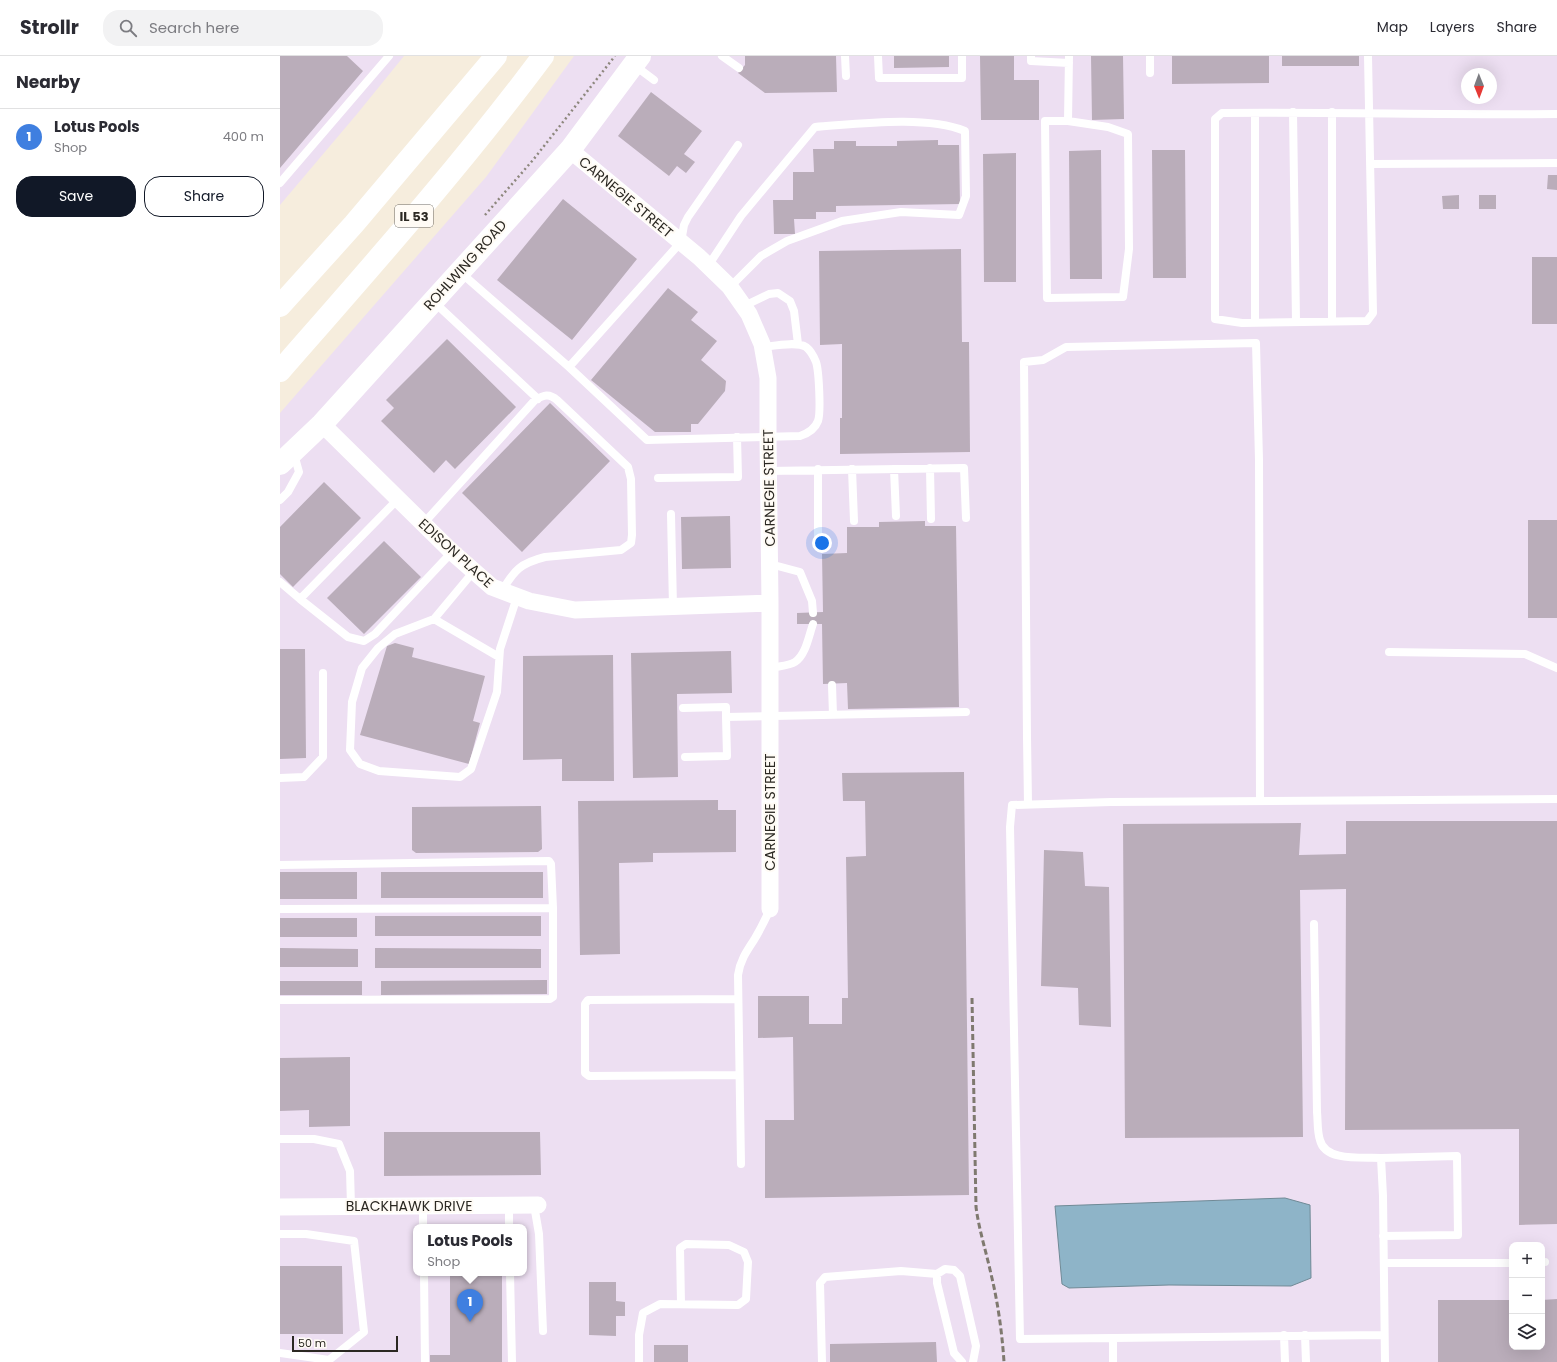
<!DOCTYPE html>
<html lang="en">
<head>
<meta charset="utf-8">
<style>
	:root { --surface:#fff; --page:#f2f2f3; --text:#2b2b33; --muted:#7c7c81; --line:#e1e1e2; --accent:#111827 }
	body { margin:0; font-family:Poppins,sans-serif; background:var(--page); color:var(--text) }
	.controls { position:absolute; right:12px; bottom:12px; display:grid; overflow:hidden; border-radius:8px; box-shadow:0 4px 16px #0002 }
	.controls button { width:36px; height:36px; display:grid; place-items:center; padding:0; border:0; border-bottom:1px solid var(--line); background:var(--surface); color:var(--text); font:20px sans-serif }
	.compass { position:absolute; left:1181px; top:12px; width:36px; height:36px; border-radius:50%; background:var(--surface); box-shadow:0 4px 16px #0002; rotate:179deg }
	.scale { position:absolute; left:12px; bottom:10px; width:106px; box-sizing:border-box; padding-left:4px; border:2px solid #2b2822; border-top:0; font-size:11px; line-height:14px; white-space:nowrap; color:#2b2822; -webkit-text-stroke:3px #fffbf5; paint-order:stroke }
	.you { position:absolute; left:542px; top:487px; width:14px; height:14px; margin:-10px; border:3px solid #fff; border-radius:50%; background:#1a73e8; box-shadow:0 0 0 6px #1a73e833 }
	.badge { display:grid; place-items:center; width:26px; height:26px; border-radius:50%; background:var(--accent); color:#fff; font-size:13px; font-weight:700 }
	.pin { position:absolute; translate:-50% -33px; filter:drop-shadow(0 1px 2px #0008) }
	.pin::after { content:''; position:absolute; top:21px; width:14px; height:12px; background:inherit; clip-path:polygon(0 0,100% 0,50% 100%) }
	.popup { position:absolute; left:133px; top:1168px; width:114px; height:52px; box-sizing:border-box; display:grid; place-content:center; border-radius:8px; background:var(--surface); filter:drop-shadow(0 1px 3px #0005); font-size:13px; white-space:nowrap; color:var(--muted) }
	.popup b { font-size:15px; color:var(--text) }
	.popup::after { content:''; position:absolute; left:50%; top:100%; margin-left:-8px; border:8px solid transparent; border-top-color:var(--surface) }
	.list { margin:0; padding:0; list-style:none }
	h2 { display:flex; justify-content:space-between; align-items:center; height:52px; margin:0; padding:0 16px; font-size:17px }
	h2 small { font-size:13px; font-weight:400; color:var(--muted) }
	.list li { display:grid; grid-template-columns:26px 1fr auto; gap:12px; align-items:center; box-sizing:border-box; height:56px; padding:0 16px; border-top:1px solid var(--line) }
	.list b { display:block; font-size:15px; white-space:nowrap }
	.list p { margin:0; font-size:13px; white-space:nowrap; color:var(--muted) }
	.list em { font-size:13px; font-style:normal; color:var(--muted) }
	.actions { display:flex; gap:8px; padding:12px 16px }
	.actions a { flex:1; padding:9px 0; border:1px solid var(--accent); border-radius:16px; text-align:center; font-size:14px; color:var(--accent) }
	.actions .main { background:var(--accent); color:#fff }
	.icon { flex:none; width:22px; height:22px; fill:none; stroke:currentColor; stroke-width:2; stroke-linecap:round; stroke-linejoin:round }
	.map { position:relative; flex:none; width:1277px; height:1306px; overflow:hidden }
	header { display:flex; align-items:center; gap:24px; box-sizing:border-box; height:56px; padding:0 20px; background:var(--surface); border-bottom:1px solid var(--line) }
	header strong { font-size:19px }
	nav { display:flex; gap:22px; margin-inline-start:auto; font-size:14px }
	.search { width:280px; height:36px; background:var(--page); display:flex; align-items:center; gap:10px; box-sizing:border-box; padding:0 14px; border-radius:16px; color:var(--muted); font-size:15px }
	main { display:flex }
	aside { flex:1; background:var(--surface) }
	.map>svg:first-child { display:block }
</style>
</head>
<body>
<header>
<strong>Strollr</strong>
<div class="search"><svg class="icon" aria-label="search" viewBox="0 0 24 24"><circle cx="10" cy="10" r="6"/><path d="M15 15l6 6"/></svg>Search here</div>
<nav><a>Map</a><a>Layers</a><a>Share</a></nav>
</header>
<main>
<aside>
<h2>Nearby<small></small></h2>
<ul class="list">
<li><span class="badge" style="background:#3f7fe0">1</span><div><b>Lotus Pools</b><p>Shop</p></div><em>400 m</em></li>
</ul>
<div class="actions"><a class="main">Save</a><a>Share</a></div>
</aside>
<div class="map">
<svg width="1277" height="1306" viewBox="0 0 1277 1306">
	<rect width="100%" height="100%" fill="#f6eddd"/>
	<path fill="#eddff2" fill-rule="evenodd" d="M0,0H124L77,58L0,149Z
		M294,0H1277V1306H0V357L206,121ZM1187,18H1211V42H1187ZM136,1171H244V1217H136ZM1232,1189H1262V1291H1232Z"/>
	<path fill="#8eb4c8" stroke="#708a96" d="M1005,1142L1030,1149L1031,1222L1011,1230L889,1229L789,1232L782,1228L775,1150Z"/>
	<path fill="#baadba" d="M0,0H67L83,15L0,112Z
		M465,0H556L557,36L485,37L458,17L465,9Z
		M614,0H669V11L614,12Z
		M700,0H734V24H759V64H701Z
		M811,0H843L844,63L812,64Z
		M892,0H989V27L892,28Z
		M1002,0H1079V10H1002Z
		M371,36L422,75L404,98L415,106L406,117L397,110L389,120L338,80Z
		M658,84V89H679L680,148L556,150V156H536V163H514L515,178H494L493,144H513V116H534L533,93H554V85H576V90H617V85Z
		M821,94L822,223H790L789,95Z
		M872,94H905L906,222H873Z
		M736,97V226H704L703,98Z
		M1268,119H1277V134L1267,133Z
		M1179,139V153H1163L1162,140Z
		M1199,139H1216V153H1199Z
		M283,143L357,203L292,284L217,224Z
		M681,193L682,286H689L690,396L560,398V362H562V288L540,289L539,195Z
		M1252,201H1277V268H1252Z
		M388,232L418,256L411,264L437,285L421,304L446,325L445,335L418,368H411V376H375L311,324Z
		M167,283L236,351L175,413L166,404L154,417L101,365L114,352L106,344Z
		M270,347L330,405L242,496L182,437Z
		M44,426L81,462L13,531L0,518V471Z
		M450,460L451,512L402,513L401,461Z
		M1248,464H1277V562H1248Z
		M645,465V470H676L679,651L568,653L567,627L543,628L542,568H517V557L543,556L542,498L567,497V471H599V466Z
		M104,485L141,521L84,578L47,542Z
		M115,587L134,592L132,601L205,620L193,665L200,667L189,708L80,679L107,590Z
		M0,593H25L26,702L0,703Z
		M451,595L452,637L397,638L398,721L353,722L351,597Z
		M333,599L334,725H282V703L243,704V600Z
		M684,716L689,1139L485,1142V1064H514L513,981L478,982V940H529V968H562V942H568L566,801L586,800L585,745H563L562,717Z
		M438,744V754H456V796L373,797V806L339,807L340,898L300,899L298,745Z
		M261,750L262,793L258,796L136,797L132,794V751Z
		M1066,765H1277V1168L1239,1169V1073L1065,1074L1066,833L1020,834L1023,1081L845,1082L843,768L1021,767L1019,799L1066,798Z
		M764,794L803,796L805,830L829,831L831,971L799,969L798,932L761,930Z
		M0,816H77V843H0Z
		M101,816H263V842H101Z
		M95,860H261V880H95Z
		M0,862H77V881H0Z
		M0,892L78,893V911H0Z
		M95,892L261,893V912H95Z
		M267,924V938L101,939V925Z
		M0,925H82V939H0Z
		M70,1001V1070L29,1071V1054L0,1055V1002Z
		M104,1076H260L261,1119L104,1120Z
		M0,1210H62L63,1278H0Z
		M170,1217H222V1306H150V1299H170Z
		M309,1226H336V1245L345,1246V1260H336V1280L309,1279Z
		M1277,1243V1306H1158V1244H1232V1291H1262V1244Z
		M656,1286L657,1306H550V1288Z
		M374,1289H408V1306H374Z"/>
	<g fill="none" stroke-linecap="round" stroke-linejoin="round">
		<path stroke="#8d877d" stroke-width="2.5" stroke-dasharray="2 3" stroke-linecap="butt" d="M205,159L253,104L335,0"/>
		<path stroke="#fff" stroke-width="8" d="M442,0L459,12
			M565,0L566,20
			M598,0L599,22H682V0
			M751,0V5L789,7
			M870,0V17
			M1088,0L1093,257L1087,265L962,267L935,263V63L942,57C1054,56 1165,59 1277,58
			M354,9L374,24
			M1013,56L1016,266
			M1052,56V265
			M788,65L828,71L848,78L849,193L843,241L767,242L765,65H788L789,0
			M1090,108L1277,107
			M0,127L109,0
			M428,210L461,160L535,71C578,68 645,59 685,75L686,140L679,159L621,156L562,165L507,185L481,200L450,231
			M180,216L289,311L367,384L520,380C529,377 535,373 538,365C541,357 539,315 536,306C534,301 530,294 526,291C517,285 493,290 483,291
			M154,246L258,343
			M464,250L489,238L498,237L510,245L514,255L518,288
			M975,267V57
			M289,311L401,186L404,169L408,161L458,89
			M650,412L651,463
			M538,413V488
			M572,413L574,465
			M614,413L616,460
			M488,415L684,412L686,462
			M378,422L458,421L457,381
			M0,444L8,436L19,416L14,398
			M391,458L393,551
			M143,468L255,344C264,339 269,337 277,344L348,411L351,423L352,479L351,487L341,494L265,501C241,507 234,514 222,535
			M490,508L520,516L532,545L533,557
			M194,515L154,563L115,578L98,592L82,612L72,646L70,694L80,708L99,715L180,721L191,713L217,636L220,593L237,541
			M0,526L20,543L68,581L84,585L95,578L172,496
			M20,543L118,443
			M154,563L219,601
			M1109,596L1245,598L1277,612
			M490,612C498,610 509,610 515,606C526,599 529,579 533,568
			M552,629L553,659
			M403,652L446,651V661L686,656
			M405,701L447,700L446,661
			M0,722L24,721L43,701V617
			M748,748L747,681L744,306L763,304L786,291L976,287L979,404L980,745
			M0,809L269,805L271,808L273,852
			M0,853L273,852V941L270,943L0,944
			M1034,868L1037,1056C1038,1065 1037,1075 1040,1084C1045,1106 1083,1101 1101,1102L1103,1140L1105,1306
			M457,943L308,944L305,948V1017L309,1020L459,1019
			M0,1083H34L59,1088L70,1115L71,1150
			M1101,1102L1177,1100L1178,1179L1103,1180
			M461,1108L458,919C460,905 466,896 474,884C480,874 485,864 490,853
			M229,1149V1171
			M254,1149L259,1178L263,1275
			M143,1150V1171
			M0,1178H26L74,1185L84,1276L49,1304L0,1297
			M1262,1206H1265
			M1104,1207H1232
			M144,1217L145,1306
			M230,1217L232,1306
			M1004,1279L1005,1306
			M1025,1279L1026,1306
			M833,1282L1104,1279
			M359,1306V1279L363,1257L380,1248L458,1249L466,1243L468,1206L464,1196L449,1189L406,1188L400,1192L401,1248
			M542,1306L540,1227L545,1221L621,1215L657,1218
			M682,1306L674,1297L657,1227V1218L665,1213L674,1214L680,1220L696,1290L693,1306
			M833,1306V1282L740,1283L730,771L732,749L831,746L1277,743"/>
		<path stroke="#fff" stroke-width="17" d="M290,94L419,201L450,231L469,258L482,288L488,322V381L490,547V853
			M42,368L172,496L212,531L249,545L295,554L490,547
			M0,1151L258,1149"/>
		<path stroke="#fff" stroke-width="22" d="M0,408L42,368L290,94L360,0"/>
		<path stroke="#fff" stroke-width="22" d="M0,250L74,168L216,0
			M0,315C90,212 181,110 263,0"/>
		<path stroke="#7f796f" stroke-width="3" stroke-dasharray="6 3" stroke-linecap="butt" d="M692,942L696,1151C699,1174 706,1195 711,1218C718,1247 722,1276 724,1306"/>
	</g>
	<g text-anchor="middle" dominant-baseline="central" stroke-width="4" stroke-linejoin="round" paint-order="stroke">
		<rect fill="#fffbf5" stroke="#6b6761" stroke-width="1" x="115" y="149" width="38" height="22" rx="3"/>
		<g font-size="13" font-weight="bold" fill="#2b2822">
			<text x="134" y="160">IL 53</text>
		</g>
		<g font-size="14" fill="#2b2822" stroke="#fffbf5">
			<text transform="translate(346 141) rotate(40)">CARNEGIE STREET</text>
			<text transform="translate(185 209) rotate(-48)">ROHLWING ROAD</text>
			<text transform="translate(489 432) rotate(-91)">CARNEGIE STREET</text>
			<text transform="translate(176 497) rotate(42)">EDISON PLACE</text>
			<text transform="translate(490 756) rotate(-90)">CARNEGIE STREET</text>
			<text x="129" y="1150">BLACKHAWK DRIVE</text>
		</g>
	</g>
</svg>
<div class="controls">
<button>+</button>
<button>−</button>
<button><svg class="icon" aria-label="layers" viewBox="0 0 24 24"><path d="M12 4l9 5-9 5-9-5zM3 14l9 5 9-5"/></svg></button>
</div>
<svg class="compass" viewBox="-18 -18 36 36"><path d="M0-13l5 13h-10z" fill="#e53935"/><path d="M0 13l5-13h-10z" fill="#7c7c81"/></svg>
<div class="scale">50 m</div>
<div class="you"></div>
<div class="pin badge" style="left:190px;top:1266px;background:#3f7fe0">1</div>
<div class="popup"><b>Lotus Pools</b>Shop</div>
</div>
</main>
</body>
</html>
